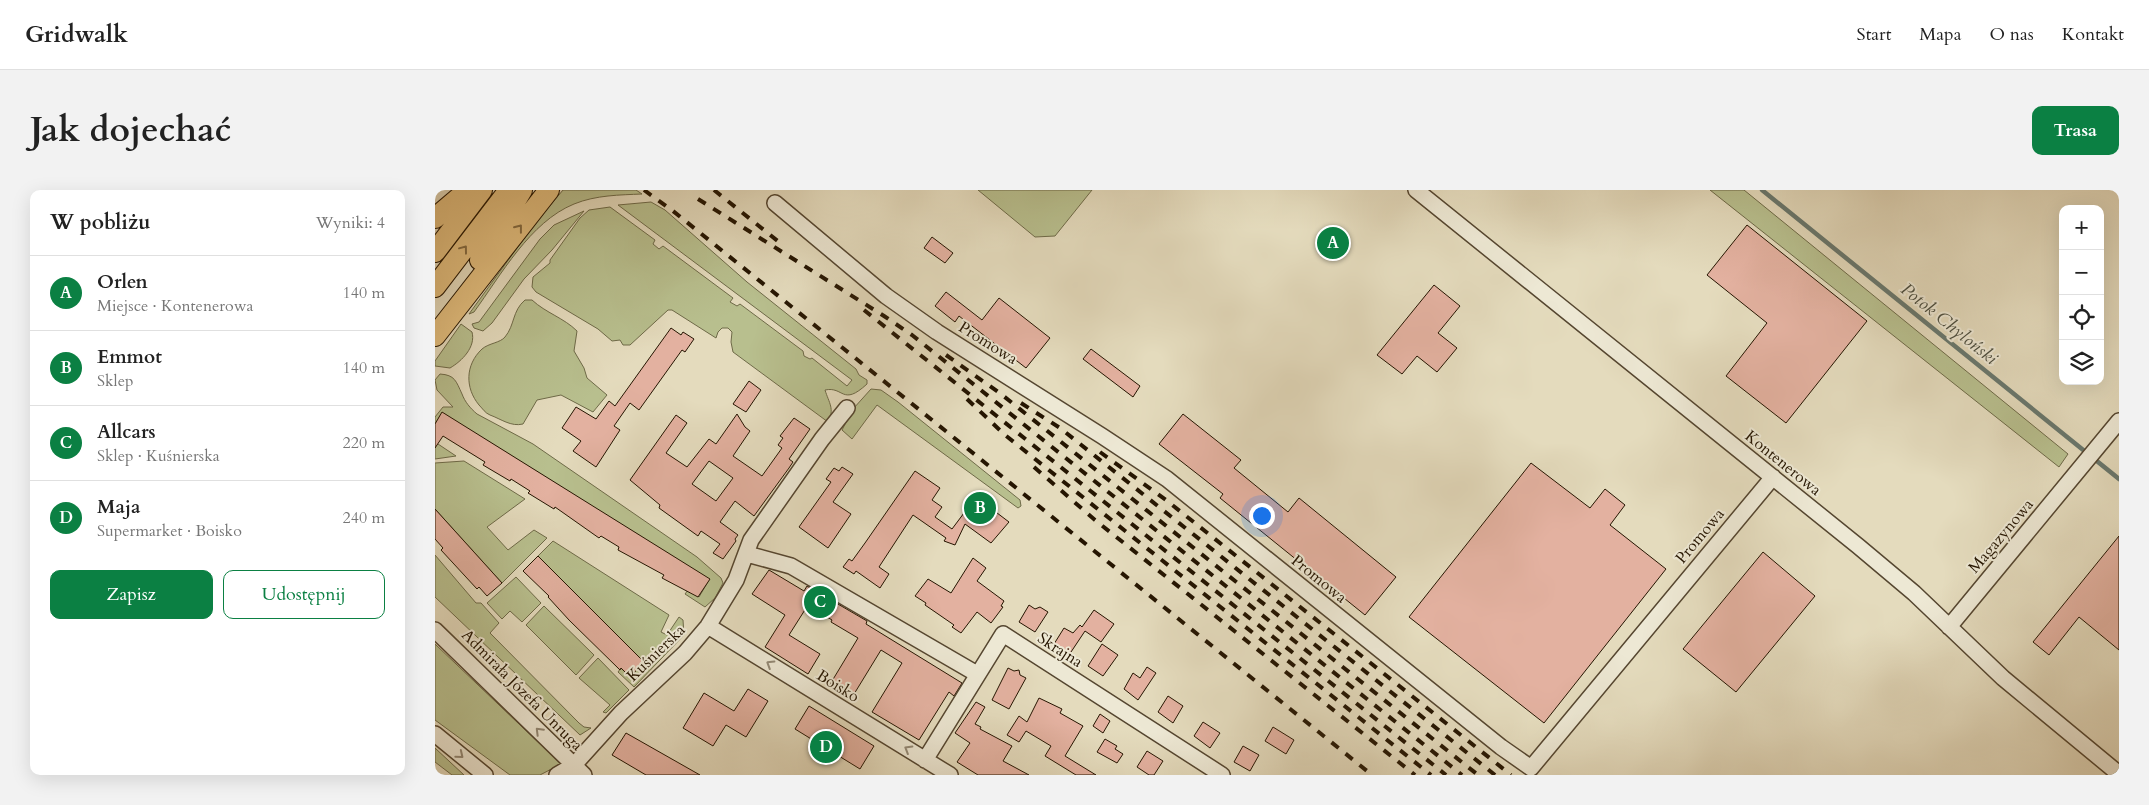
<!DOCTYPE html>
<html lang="pl">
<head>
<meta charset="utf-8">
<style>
	:root { --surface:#fff; --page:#f2f2f2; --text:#222; --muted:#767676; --line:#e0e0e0; --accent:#0b8043 }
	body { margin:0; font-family:Cardo,serif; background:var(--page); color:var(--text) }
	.controls { position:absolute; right:15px; top:15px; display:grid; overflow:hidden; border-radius:10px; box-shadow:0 5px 20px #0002 }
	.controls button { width:45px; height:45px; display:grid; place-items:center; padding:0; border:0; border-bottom:1px solid var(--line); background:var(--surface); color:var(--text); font:25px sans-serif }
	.you { position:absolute; left:826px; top:325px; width:18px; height:18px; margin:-12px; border:4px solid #fff; border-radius:50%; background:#1a73e8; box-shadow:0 0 0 8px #1a73e833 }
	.badge { display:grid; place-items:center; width:32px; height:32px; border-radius:50%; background:var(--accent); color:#fff; font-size:16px; font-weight:700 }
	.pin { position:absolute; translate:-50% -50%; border:2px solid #fff; box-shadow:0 1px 5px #0006 }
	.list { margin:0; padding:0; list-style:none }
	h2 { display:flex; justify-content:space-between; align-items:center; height:65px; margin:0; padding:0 20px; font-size:21px }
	h2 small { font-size:16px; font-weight:400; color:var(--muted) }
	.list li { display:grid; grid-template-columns:32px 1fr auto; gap:15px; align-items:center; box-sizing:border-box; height:75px; padding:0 20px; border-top:1px solid var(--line) }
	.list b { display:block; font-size:19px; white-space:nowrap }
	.list p { margin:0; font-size:16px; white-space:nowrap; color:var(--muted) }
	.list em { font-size:16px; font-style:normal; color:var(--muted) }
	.actions { display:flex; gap:10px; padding:15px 20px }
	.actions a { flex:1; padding:11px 0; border:1px solid var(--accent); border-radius:10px; text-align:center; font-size:18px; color:var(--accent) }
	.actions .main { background:var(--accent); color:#fff }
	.icon { flex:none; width:28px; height:28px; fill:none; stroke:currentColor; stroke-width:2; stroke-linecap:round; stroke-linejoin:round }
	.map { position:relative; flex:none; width:1684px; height:585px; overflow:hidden; border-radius:10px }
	header { display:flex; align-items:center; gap:30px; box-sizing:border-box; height:70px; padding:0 25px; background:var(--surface); border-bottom:1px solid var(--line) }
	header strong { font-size:24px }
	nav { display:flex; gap:28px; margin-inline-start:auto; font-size:18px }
	.intro { display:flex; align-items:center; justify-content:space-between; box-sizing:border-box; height:120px; padding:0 30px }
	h1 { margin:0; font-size:35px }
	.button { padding:12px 22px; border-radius:10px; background:var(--accent); color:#fff; font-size:18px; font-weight:700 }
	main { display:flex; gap:30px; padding:0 30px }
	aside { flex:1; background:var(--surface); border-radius:10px; box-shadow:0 5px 20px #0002 }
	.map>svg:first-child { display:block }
</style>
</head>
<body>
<header>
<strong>Gridwalk</strong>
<nav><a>Start</a><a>Mapa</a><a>O nas</a><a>Kontakt</a></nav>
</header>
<div class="intro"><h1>Jak dojechać</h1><a class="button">Trasa</a></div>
<main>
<aside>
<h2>W pobliżu<small>Wyniki: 4</small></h2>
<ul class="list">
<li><span class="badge">A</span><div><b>Orlen</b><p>Miejsce · Kontenerowa</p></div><em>140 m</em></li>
<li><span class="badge">B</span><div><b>Emmot</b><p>Sklep</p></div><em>140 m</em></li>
<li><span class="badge">C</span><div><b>Allcars</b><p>Sklep · Kuśnierska</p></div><em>220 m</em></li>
<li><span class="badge">D</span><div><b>Maja</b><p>Supermarket · Boisko</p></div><em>240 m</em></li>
</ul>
<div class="actions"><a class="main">Zapisz</a><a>Udostępnij</a></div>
</aside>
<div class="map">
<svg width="1684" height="585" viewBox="0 0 1684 585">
	<rect width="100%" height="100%" fill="#e4dbbd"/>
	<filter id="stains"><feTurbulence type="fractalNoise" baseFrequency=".004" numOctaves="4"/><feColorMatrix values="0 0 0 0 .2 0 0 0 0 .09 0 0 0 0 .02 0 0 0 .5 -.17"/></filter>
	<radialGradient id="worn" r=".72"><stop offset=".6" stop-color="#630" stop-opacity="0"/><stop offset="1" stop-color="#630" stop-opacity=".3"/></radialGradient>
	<path fill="#b8bf8e" stroke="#6e6a48" d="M128,0H201L207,4C185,5 161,5 139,14C95,32 66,85 39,122L34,124L98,36Z
		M543,0H657L620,46L600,47Z
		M1275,0H1309L1633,264L1624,277Z
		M216,12L230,20L312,92L421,179L424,185L432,190V194C407,217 409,196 390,200C394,213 400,219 393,232L298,162L296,152L297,142L293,138H287L283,142L281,148L237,120H233L195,155H188L185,150L177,151L163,139L101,102L97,97L98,87L115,73V70L145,28L154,20L175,17L220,50L218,54L224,59L228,56L298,108L295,112L302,116L305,114L368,161L369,166L375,169L377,168L412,196L417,190L183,15Z
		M149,21L117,60L89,89L57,133L48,141L39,138L37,134L44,132L105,49L119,35Z
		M90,110H97C111,123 129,128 142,141L139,161L149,178L152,188L172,205L158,222L126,205L102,210L88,234C76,237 66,229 55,225C50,223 48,219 44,215C30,198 30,175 47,159C54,153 65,153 70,147C80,135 77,121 90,110Z
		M26,134L37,142C41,157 27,171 15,178L0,176V171Z
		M5,184C20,185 21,191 27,204C30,212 35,218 42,224L98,254L262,367L286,388L288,393L280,408L270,417L250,404L253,400L264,407L274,390L7,223L0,234V227L8,217H18L2,200L0,190Z
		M436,199L446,200L463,212L585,310L586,316L583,318L442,215L417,249L407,240L418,219Z
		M0,252L21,266L0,269Z
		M29,271L90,309L52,337L73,360L99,340L112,348L67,393L0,319V273Z
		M118,351L234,425L226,442L232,445L244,427L248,430L249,445L199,497L183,482L186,478L195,487L209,472L103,366Z
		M0,365L41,413H46L64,433L55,443L144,533L149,537L156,538L145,545L0,407Z
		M81,387L106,413L87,432L75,421L67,429L52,413Z
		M109,416L159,465L141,485L91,435Z
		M0,454L126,574L105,585H75L0,530Z
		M163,468L194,500L171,523L168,522L175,515L144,488Z
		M0,558L29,585H17L0,572Z"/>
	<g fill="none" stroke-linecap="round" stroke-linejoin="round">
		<path stroke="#69786e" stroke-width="4.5" d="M1327,0L1684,289"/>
	</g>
	<path fill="#e3b1a0" stroke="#251501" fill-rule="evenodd" d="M1312,35L1432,131L1351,233L1291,186L1332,133L1272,85Z
		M894,40L912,54L902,66L884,51Z
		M497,47L518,63L510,73L489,58Z
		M999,95L1025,116L1003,143L1022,158L1002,182L982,166L967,184L942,165Z
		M511,102L547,130L564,108L615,148L591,178L524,126L520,132L500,116Z
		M236,138L246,145L248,142L259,149L250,162L247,160L204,220L195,213L179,236L185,240L161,277L138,261L146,251L127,238L141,217L161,229L174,211L180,216Z
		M656,159L705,196L698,207L648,169Z
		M314,191L326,200L311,222L298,214Z
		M7,222L275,389L263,407L227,388L229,385L183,360L184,357L166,346L164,348L120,317L119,319L93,303L95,301L76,289L75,291L48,275L50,272L8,246L0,258V234Z
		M302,224L310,237L315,241L298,266L327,286L347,258L343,255L348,248L345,246L359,228L375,239L354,269L358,272L354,278L319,326L300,311L285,332L303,345L300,349L301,351L288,369L278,363L285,354L266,341L263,346L224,318L225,315L195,290L241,225L252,233L231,263L252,277L274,249L281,254ZM274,271L298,288L281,311L257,294Z
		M748,224L806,270L799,278L853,322L864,308L961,387L930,425L785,308L788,304L724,254Z
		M1096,273L1155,318L1170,299L1190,315L1175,335L1231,379L1109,533L974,427Z
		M407,277L418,284L398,312L416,324L393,358L364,337L396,292L391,289L399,278L404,281Z
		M480,281L505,298L497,310L507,317L500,327L517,339L541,307L574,332L556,353L530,334L520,355L509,351L511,348L478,325L444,377L454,384L445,398L421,381L419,384L408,377L414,369L417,371L430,353Z
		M0,319L67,393L52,406L44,397L42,399L6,360L8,358L0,349Z
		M1684,346V460L1644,427L1614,465L1598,452Z
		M1328,362L1380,406L1301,502L1248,459Z
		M103,366L209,472L195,487L186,478L185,480L134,430L113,407L114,406L88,381Z
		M538,368L551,378L542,391L569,411L566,416L568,417L556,433L542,422L526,443L517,437L519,435L490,415L491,413L480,406L493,389L516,403Z
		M334,380L369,401L372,396L432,431L431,434L527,493L519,506L514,502L484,550L437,522L467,473L446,460L416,509L394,496L423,448L396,432L397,430L373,415L354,445L385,464L373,484L330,457L350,425L317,404Z
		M594,415L600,419L605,417L613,422L600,442L584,432Z
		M659,420L679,434L666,452L650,441L634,465L619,454L629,438L638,443L645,435L647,437Z
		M667,454L683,465L668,486L653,476Z
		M712,477L721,483L703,510L689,499L698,483L705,488Z
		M573,478L579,481L584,480L585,485L591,488L574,519L557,510Z
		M313,499L333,511L311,547L291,535L278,556L248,538L269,503L299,521Z
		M733,506L748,516L738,533L723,522Z
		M604,508L627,519L625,523L648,536L630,566L661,585H641L610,566L616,556L591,541L584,552L572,545L584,526L592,532Z
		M541,512L550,517L540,534L546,537L545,539L577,556L568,571L594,585H543L522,572L535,553L520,543Z
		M374,516L439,556L425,579L360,539Z
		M665,524L675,531L668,543L658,536Z
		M768,532L785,543L775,558L759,546Z
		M838,537L859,550L851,564L830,551Z
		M191,543L265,585H211L177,565Z
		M670,549L682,556L680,559L688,564L682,573L662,562Z
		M808,556L824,565L815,581L799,572Z
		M712,561L728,571L719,585H714L702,577Z"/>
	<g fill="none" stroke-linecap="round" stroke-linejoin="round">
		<defs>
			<path id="minor" d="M981,0L1423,356L1479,403L1568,488L1684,584
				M340,13L451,106L502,142L667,246L732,289L1066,557L1096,578L1338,287
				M312,364L356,376L542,484
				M273,436L515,585
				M1514,437L1684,231
				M0,440L149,585
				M0,544L50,585
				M490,570L568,444L787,585
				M122,585L139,575L186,523L250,463L273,436L301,390L316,350L387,249L412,218"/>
			<path id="major" d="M0,28L33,0
				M0,62L47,0
				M45,70L87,0
				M0,97L74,0
				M0,146L114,0"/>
		</defs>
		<use href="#minor" stroke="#554630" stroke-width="18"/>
		<use href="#major" stroke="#251501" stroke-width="22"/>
		<use href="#minor" stroke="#ede8d4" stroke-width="15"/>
		<use href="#major" stroke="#e2be7e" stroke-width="20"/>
		<path stroke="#251501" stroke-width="4" stroke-dasharray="9 9" stroke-linecap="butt" d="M209,0L238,21L937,585
			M279,0L349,56
			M263,9L449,126L477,145L1027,585
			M429,120L1011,585
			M511,165L566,204L1043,585
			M532,209L570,245L996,585
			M586,213L625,238L1060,585
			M665,262L731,310L1076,585
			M599,277L660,330L980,585"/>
	</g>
	<defs><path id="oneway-chevron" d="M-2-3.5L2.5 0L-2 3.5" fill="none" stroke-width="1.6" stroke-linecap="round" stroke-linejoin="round" transform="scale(1.25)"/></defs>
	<g stroke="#846a40">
		<use href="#oneway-chevron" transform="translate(84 38) rotate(-52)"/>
		<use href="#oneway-chevron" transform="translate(29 59) rotate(-53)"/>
	</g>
	<g stroke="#938975">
		<use href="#oneway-chevron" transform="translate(335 474) rotate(-148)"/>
		<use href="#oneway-chevron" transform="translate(104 541) rotate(-135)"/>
		<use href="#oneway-chevron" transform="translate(473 559) rotate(-149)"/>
		<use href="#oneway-chevron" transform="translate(25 565) rotate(39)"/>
	</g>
	<g text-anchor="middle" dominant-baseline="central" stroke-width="4" stroke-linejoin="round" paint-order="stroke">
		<g font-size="16" fill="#251501" stroke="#ede8d4">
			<text transform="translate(553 153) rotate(32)">Promowa</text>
			<text transform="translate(1348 273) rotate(39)">Kontenerowa</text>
			<text transform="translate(1265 346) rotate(-50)">Promowa</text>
			<text transform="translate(1566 346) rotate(-50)">Magazynowa</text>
			<text transform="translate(884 389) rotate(39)">Promowa</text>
			<text transform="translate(625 460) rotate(33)">Skrajna</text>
			<text transform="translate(221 463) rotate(-44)">Kuśnierska</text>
			<text transform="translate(403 496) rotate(32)">Boisko</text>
			<text transform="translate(87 500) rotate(45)">Admirała Józefa Unruga</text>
		</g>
		<g font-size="18" font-style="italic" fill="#4d4f40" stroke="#ede8d4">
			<text transform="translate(1514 134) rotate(39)">Potok Chyloński</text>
		</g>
	</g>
	<rect width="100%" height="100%" filter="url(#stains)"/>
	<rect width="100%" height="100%" fill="url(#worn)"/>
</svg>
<div class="controls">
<button>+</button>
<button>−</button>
<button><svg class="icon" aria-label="locate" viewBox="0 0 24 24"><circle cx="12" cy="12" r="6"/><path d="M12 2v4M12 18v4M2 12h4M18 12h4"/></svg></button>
<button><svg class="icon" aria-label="layers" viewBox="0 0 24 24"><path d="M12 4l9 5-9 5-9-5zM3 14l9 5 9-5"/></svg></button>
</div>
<div class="you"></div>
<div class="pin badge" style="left:898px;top:53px">A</div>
<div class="pin badge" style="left:545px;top:318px">B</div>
<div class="pin badge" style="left:385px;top:412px">C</div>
<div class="pin badge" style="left:391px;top:557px">D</div>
</div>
</main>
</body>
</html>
